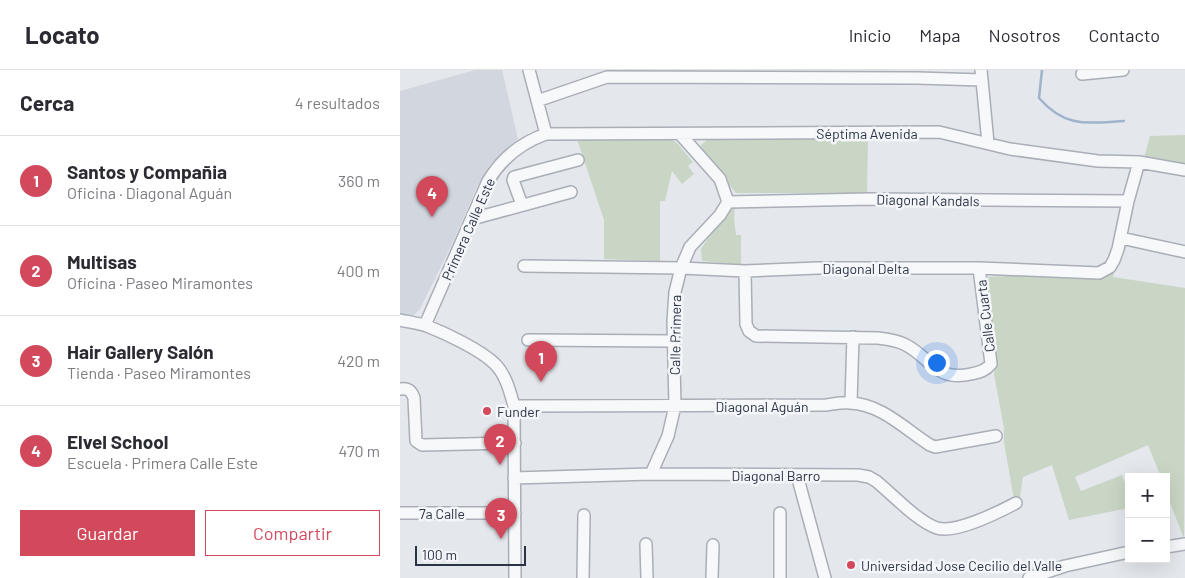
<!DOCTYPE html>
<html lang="es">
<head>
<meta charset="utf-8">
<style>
	:root { --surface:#fff; --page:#f2f2f3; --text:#2b2b33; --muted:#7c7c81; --line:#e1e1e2; --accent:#d1495b }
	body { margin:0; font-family:Barlow,sans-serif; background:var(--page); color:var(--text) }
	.controls { position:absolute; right:15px; bottom:15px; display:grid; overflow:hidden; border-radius:0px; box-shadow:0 5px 20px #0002 }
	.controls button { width:45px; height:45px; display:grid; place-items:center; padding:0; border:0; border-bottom:1px solid var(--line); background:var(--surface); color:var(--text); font:25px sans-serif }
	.scale { position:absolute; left:15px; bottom:12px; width:111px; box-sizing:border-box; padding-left:5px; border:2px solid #2b3445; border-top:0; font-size:14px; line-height:18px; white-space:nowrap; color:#2b3445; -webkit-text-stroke:4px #f4f6f9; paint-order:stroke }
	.you { position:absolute; left:536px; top:292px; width:18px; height:18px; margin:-12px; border:4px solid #fff; border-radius:50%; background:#1a73e8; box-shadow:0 0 0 8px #1a73e833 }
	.badge { display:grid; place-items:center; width:32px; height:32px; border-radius:50%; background:var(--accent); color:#fff; font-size:16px; font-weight:700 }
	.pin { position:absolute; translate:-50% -41px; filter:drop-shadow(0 1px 2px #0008) }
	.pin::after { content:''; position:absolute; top:26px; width:18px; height:15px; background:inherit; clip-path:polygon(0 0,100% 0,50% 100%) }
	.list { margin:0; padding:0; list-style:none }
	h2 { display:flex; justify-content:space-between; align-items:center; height:65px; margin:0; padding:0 20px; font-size:21px }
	h2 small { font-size:16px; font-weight:400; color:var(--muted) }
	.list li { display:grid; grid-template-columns:32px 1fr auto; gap:15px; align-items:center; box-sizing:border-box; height:90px; padding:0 20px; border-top:1px solid var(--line) }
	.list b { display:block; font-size:19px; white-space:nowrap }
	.list p { margin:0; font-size:16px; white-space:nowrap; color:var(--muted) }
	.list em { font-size:16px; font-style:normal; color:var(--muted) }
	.actions { display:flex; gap:10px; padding:15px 20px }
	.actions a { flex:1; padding:11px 0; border:1px solid var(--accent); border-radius:0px; text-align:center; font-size:18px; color:var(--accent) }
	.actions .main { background:var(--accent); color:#fff }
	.map { position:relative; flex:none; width:785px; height:508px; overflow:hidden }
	header { display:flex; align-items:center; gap:30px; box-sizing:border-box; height:70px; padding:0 25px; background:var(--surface); border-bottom:1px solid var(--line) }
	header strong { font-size:24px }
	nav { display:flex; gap:28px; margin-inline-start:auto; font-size:18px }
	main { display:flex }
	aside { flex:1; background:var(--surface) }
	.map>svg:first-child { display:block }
</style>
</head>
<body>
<header>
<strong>Locato</strong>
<nav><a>Inicio</a><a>Mapa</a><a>Nosotros</a><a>Contacto</a></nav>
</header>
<main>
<aside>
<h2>Cerca<small>4 resultados</small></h2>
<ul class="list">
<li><span class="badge">1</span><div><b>Santos y Compañia</b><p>Oficina · Diagonal Aguán</p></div><em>360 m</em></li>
<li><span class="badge">2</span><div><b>Multisas</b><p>Oficina · Paseo Miramontes</p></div><em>400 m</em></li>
<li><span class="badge">3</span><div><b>Hair Gallery Salón</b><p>Tienda · Paseo Miramontes</p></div><em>420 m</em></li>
<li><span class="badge">4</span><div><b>Elvel School</b><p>Escuela · Primera Calle Este</p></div><em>470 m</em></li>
</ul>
<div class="actions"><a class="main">Guardar</a><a>Compartir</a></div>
</aside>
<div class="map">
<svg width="785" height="508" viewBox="0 0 785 508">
	<rect width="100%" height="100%" fill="#e4e7ec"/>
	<path fill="#d2d6de" d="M75,0H102L118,69L89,96L76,119L52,174L20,239L13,246L0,243V21Z"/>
	<path fill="#c9d6c5" d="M785,65V95L744,88L750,66Z
		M309,68L468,69L467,123H336L301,80V75Z
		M177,69H270L277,73L293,92L288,96L294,104L282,114L272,101L265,131H260V191L204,189V150Z
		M334,135H335L334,149L336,165H341V195L302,191L301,179L308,168Z
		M715,198L713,207L785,218L784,469L766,422V407H761L748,375L675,407L681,421L722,405L729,423V438L669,450L652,395L623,407L620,427L614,430L604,372V358L594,304L596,289L585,207L632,205Z"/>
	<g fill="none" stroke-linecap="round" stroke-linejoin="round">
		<path stroke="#9fb4cc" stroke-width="2.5" d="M642,0L639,28C665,58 687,53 724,51"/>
		<defs>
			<path id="minor" d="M581,0L588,73
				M682,4L723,0
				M137,31L207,7L517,8L582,10
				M146,64L539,62L610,79L698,91L739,92L785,100
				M328,132L470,129L728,131
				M122,135L113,110L114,107L178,90
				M72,149L171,122
				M721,168L785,182
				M124,196L281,198L345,201L418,198H579L699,203L710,197L714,190L718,179L728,131L739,92
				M345,201L346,254L349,261L356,266L478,268C486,269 496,270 504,274C531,287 535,312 571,304C580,302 585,301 591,294L579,198
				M0,250C9,252 18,253 27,256C45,263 81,280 95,294C106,305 110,322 114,336L115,508
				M25,255L88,111C102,88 120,73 146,64L129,0
				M128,270L272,271
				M0,319C8,318 11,320 14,328L16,371L22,375L115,373
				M451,332L453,267
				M114,336L426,335C434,334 443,332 450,333C481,334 505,359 530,375L535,377L596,366
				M251,404L268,366L275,336L273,251L275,222L281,198L290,177L320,145L328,132L320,109L280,64
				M397,405L425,508
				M114,408L251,404L458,405L469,407L476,411C492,424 518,452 537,458C555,464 599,442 616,433
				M0,443H115
				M246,474L247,508
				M766,477L785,474
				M183,508L184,445
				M312,508L313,475
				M380,508V443
				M629,508L665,496L729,482"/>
		</defs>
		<use href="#minor" stroke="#a9aeb7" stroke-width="14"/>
		<use href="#minor" stroke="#f7f8fa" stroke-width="11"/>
	</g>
	<g fill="#d1495b" stroke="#f4f6f9" stroke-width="2">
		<circle cx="87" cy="341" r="5"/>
		<circle cx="451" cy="495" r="5"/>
	</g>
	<g text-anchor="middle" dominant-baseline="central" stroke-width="5" stroke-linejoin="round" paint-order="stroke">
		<g font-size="14" fill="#2b3445" stroke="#f4f6f9">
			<text x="467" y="63">Séptima Avenida</text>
			<text transform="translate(528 130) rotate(1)">Diagonal Kandals</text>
			<text transform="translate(68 159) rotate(-66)">Primera Calle Este</text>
			<text x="466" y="198">Diagonal Delta</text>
			<text transform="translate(585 246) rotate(-97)">Calle Cuarta</text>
			<text transform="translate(275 265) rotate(-89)">Calle Primera</text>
			<text x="362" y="336">Diagonal Aguán</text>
			<text x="376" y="405">Diagonal Barro</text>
			<text x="42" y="443">7a Calle</text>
		</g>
		<g font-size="14" fill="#2b3445" stroke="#f4f6f9" text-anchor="start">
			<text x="97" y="341">Funder</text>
			<text x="461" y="495">Universidad Jose Cecilio del Valle</text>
		</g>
	</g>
</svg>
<div class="controls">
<button>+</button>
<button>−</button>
</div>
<div class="scale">100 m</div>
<div class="you"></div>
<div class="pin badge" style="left:141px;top:312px">1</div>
<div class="pin badge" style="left:100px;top:395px">2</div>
<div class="pin badge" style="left:101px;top:469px">3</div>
<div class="pin badge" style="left:32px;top:147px">4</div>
</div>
</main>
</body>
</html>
